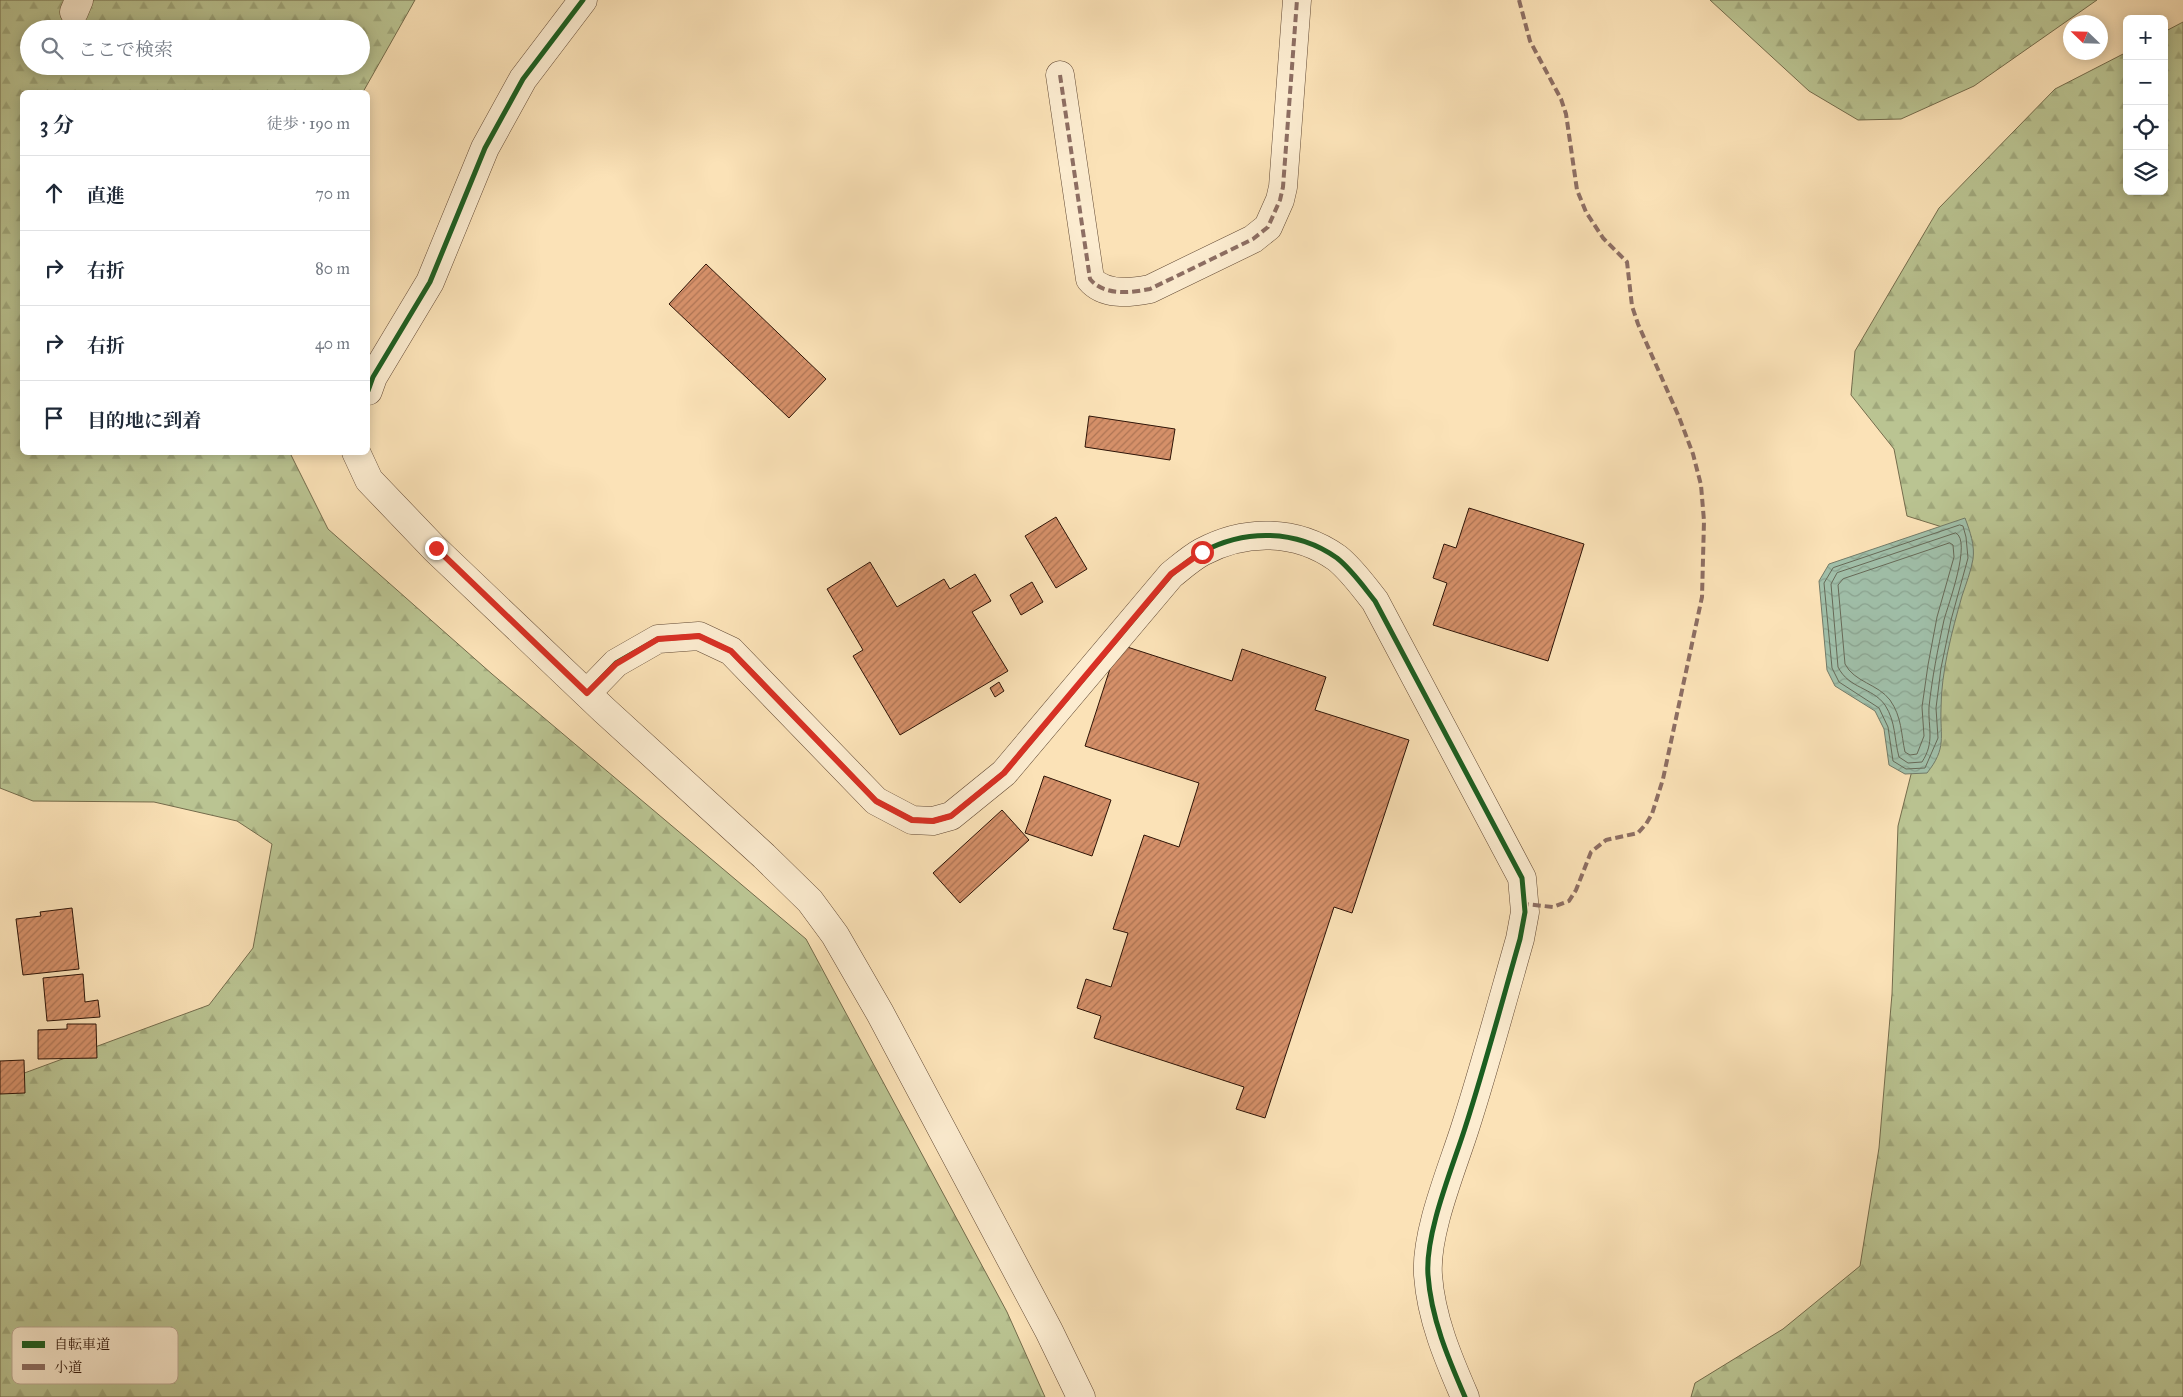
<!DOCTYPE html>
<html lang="ja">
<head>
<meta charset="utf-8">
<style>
	:root { --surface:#fff; --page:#f2f2f3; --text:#1f2937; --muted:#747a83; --line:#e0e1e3 }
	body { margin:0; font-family:"IM FELL Great Primer","Noto Serif JP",serif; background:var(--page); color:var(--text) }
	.controls { position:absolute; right:15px; top:15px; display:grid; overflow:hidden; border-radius:8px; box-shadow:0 2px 12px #0003 }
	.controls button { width:45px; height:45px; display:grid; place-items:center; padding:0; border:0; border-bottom:1px solid var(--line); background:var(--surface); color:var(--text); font:25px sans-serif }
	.compass { position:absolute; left:2063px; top:15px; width:45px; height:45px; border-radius:50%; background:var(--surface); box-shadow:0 2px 12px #0003; rotate:293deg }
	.stop { position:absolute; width:15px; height:15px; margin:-11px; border:4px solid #d93025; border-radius:50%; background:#fff }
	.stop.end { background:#d93025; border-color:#fff; box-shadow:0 1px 5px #0008 }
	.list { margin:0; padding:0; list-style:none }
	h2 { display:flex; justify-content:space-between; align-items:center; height:65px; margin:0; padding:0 20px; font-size:21px }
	h2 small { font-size:16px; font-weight:400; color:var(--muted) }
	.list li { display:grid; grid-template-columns:32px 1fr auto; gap:15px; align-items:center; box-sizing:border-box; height:75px; padding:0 20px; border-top:1px solid var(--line) }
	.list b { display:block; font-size:19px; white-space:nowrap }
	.list em { font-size:16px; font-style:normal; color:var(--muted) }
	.icon { flex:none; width:28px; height:28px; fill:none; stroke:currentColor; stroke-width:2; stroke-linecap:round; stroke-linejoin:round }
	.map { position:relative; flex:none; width:2183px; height:1397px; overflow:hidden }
	.search { position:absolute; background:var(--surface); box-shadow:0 2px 12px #0003; left:20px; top:20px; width:350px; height:55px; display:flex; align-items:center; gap:12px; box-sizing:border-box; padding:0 18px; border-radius:28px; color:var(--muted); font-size:19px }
	.panel { position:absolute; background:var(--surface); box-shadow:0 2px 12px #0003; left:20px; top:90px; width:350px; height:365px; border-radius:8px }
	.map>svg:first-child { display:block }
</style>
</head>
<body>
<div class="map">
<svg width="2183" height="1397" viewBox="0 0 2183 1397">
	<defs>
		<pattern id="forest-firs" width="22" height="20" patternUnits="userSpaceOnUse" patternTransform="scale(1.25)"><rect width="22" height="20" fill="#bac492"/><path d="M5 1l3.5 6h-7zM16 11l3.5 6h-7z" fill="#a0a87c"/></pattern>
		<pattern id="water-waves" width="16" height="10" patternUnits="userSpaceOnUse" patternTransform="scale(1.25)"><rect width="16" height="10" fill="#a0bfa9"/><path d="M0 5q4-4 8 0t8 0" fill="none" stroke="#8aa390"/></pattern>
		<pattern id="building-hatch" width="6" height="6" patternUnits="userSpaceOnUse" patternTransform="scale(1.25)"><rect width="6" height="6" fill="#d59069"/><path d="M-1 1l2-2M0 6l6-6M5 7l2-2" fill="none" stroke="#ad7454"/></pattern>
	</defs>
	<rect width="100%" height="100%" fill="#fbe2b7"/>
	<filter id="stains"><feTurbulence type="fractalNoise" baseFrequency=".004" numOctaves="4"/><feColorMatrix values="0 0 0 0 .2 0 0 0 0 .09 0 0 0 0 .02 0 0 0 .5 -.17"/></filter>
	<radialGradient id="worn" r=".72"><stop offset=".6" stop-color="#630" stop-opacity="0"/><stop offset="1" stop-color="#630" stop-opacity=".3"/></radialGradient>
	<path fill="url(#forest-firs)" stroke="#746c4c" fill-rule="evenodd" d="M0,0H415L363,92H22V452L290,453L328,529L492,674L806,939L1007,1312L1045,1397H0V1082L209,1005L253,948L272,844L237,821L154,802L33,801L0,788ZM29,29H361V66H29Z
		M1710,0H2097L1974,86L1901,119L1858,120L1809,91Z
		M2183,22V1397H1691L1695,1383L1783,1329L1860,1266L1879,1148L1892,994L1898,826L1971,536L1907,516L1894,449L1851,395L1855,351L1939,208L2055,89L2127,52V191H2164V32Z"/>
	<path fill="url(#water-waves)" stroke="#727b68" d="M1965,518C1970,531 1975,546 1973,559C1971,571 1966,584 1962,596C1952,631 1941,672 1941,709C1940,737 1947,748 1927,773L1905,774L1889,765L1884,729L1875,711L1835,686L1827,670L1819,581L1829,564Z"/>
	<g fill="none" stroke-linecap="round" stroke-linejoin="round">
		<path stroke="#676a58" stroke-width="1" d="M1960,525L1963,526L1966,537L1968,558L1951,620L1941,668L1936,708L1938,738L1925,768L1906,769L1893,761L1888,727L1879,708L1839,682L1832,668L1824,583L1833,568Z
			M1956,533C1972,541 1948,605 1944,620C1938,648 1932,678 1929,707C1928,728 1935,742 1922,762L1908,763L1899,757C1894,739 1896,722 1885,705C1872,687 1849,689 1838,667L1831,584L1837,573Z
			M1950,543L1953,545L1954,557L1937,617L1928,665L1922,707L1924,736L1917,754L1910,755L1905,752C1901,734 1902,717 1890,700C1878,684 1854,682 1845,664L1838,585L1843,579Z"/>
	</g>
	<path fill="url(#building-hatch)" stroke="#2e1407" d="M706,264L826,379L789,418L669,304Z
		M1089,416L1175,429L1170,460L1085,447Z
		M1469,508L1584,544L1548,661L1433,625L1447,583L1433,578L1444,544L1456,548Z
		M1056,517L1087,569L1056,588L1025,536Z
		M870,562L897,607L944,579L950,589L975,574L991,601L972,612L1008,671L900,735L853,656L863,650L827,589Z
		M1032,582L1043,602L1021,615L1010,595Z
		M1118,644L1232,681L1242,649L1326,677L1315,710L1409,740L1352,913L1334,907L1265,1118L1236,1109L1244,1087L1094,1038L1101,1016L1077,1008L1086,979L1111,987L1128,933L1113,929L1144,835L1179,847L1199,783L1085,746Z
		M999,682L1004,691L995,697L990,688Z
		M1044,776L1111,800L1092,856L1025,833Z
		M1002,810L1029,840L960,903L933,873Z
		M72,908L79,969L23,975L16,919L41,916L40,912Z
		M83,974L85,1002L98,1000L100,1017L47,1021L43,978Z
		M67,1024H96L97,1058L38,1059V1030L67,1029Z
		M24,1060L25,1093L0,1094V1061Z"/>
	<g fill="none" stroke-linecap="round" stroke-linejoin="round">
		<defs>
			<path id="street" d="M74,12L79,0
				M1060,75L1090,279C1104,296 1130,293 1150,289L1253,239L1268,227L1280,200L1283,187L1297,0
				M368,391L373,377L430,282L485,148L523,79L583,0
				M356,452L369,480L435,549L604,710L764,856L810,901L835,935L880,1013L1049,1331L1081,1397
				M587,693L616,663L658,639L699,636L731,651L876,801L912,820L933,821L951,816L1004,773L1171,575C1181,567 1191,558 1202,552C1245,529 1296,529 1337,558C1352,570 1363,586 1375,601L1522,878L1525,912L1520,939C1502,1002 1485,1066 1465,1128C1452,1169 1425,1233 1428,1275C1431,1318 1448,1358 1465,1397"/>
		</defs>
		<use href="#street" stroke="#614833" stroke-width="29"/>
		<use href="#street" stroke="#fcecd0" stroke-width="28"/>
		<path stroke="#8d6e63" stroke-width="4" stroke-dasharray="8 4" stroke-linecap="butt" d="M1519,0L1530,41L1561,99L1566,114L1577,190L1586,212L1603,238L1627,262L1632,306L1638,324L1679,417L1693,454L1701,485L1704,521L1702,597L1663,779L1652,814L1646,824L1638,833L1606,840L1591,852L1576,890L1569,901L1553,907L1525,904
			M1060,75L1090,279C1104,296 1130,293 1150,289L1253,239L1268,227L1280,200L1283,187L1297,0"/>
		<defs>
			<path id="cycleway" d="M368,391L373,377L430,282L485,148L523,79L583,0
				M587,693L616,663L658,639L699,636L731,651L876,801L912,820L933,821L951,816L1004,773L1171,575C1181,567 1191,558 1202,552C1245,529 1296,529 1337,558C1352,570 1363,586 1375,601L1522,878L1525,912L1520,939C1502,1002 1485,1066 1465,1128C1452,1169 1425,1233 1428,1275C1431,1318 1448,1358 1465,1397"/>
		</defs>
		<use href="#cycleway" stroke="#fcecd0" stroke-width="8"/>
		<use href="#cycleway" stroke="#1b5e20" stroke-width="5"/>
	</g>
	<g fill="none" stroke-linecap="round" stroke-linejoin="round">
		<path stroke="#d93025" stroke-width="6" d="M436,548L587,693L616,664L658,639L699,636L731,651L876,801L912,820L933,821L951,816L1004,773L1171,574L1202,552"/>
	</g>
	<rect x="12" y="1327" width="166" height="57" rx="8" fill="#fcecd0" stroke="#beab94" stroke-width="1"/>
	<rect x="22" y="1341" width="23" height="7" fill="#1b5e20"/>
	<rect x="22" y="1364" width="23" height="6" fill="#8d6e63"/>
	<g font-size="14" fill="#2e1407">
		<text x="54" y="1349">自転車道</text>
		<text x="54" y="1372">小道</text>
	</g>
	<rect width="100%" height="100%" filter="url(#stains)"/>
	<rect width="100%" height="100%" fill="url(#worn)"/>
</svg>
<div class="controls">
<button>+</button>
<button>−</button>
<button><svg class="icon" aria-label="locate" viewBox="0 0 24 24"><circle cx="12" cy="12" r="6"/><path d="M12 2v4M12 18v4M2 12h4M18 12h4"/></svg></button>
<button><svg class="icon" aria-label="layers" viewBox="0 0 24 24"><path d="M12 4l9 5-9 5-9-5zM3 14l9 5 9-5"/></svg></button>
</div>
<svg class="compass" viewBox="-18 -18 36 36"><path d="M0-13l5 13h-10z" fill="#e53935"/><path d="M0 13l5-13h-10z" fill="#747a83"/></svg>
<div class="stop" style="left:1202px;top:552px"></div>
<div class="stop end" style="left:436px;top:548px"></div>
<div class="search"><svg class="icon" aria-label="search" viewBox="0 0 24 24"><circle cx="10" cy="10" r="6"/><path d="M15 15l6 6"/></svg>ここで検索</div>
<section class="panel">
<h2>3 分<small>徒歩 · 190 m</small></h2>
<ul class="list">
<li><svg class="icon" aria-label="ahead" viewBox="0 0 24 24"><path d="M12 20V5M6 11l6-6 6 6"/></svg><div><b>直進</b></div><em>70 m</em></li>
<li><svg class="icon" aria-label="right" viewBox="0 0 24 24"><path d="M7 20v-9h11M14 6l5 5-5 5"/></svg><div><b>右折</b></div><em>80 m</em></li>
<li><svg class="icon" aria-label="right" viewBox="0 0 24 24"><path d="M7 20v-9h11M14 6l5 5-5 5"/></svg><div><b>右折</b></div><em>40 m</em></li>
<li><svg class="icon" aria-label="arrive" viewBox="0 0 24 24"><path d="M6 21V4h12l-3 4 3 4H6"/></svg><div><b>目的地に到着</b></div></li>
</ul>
</section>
</div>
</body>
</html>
